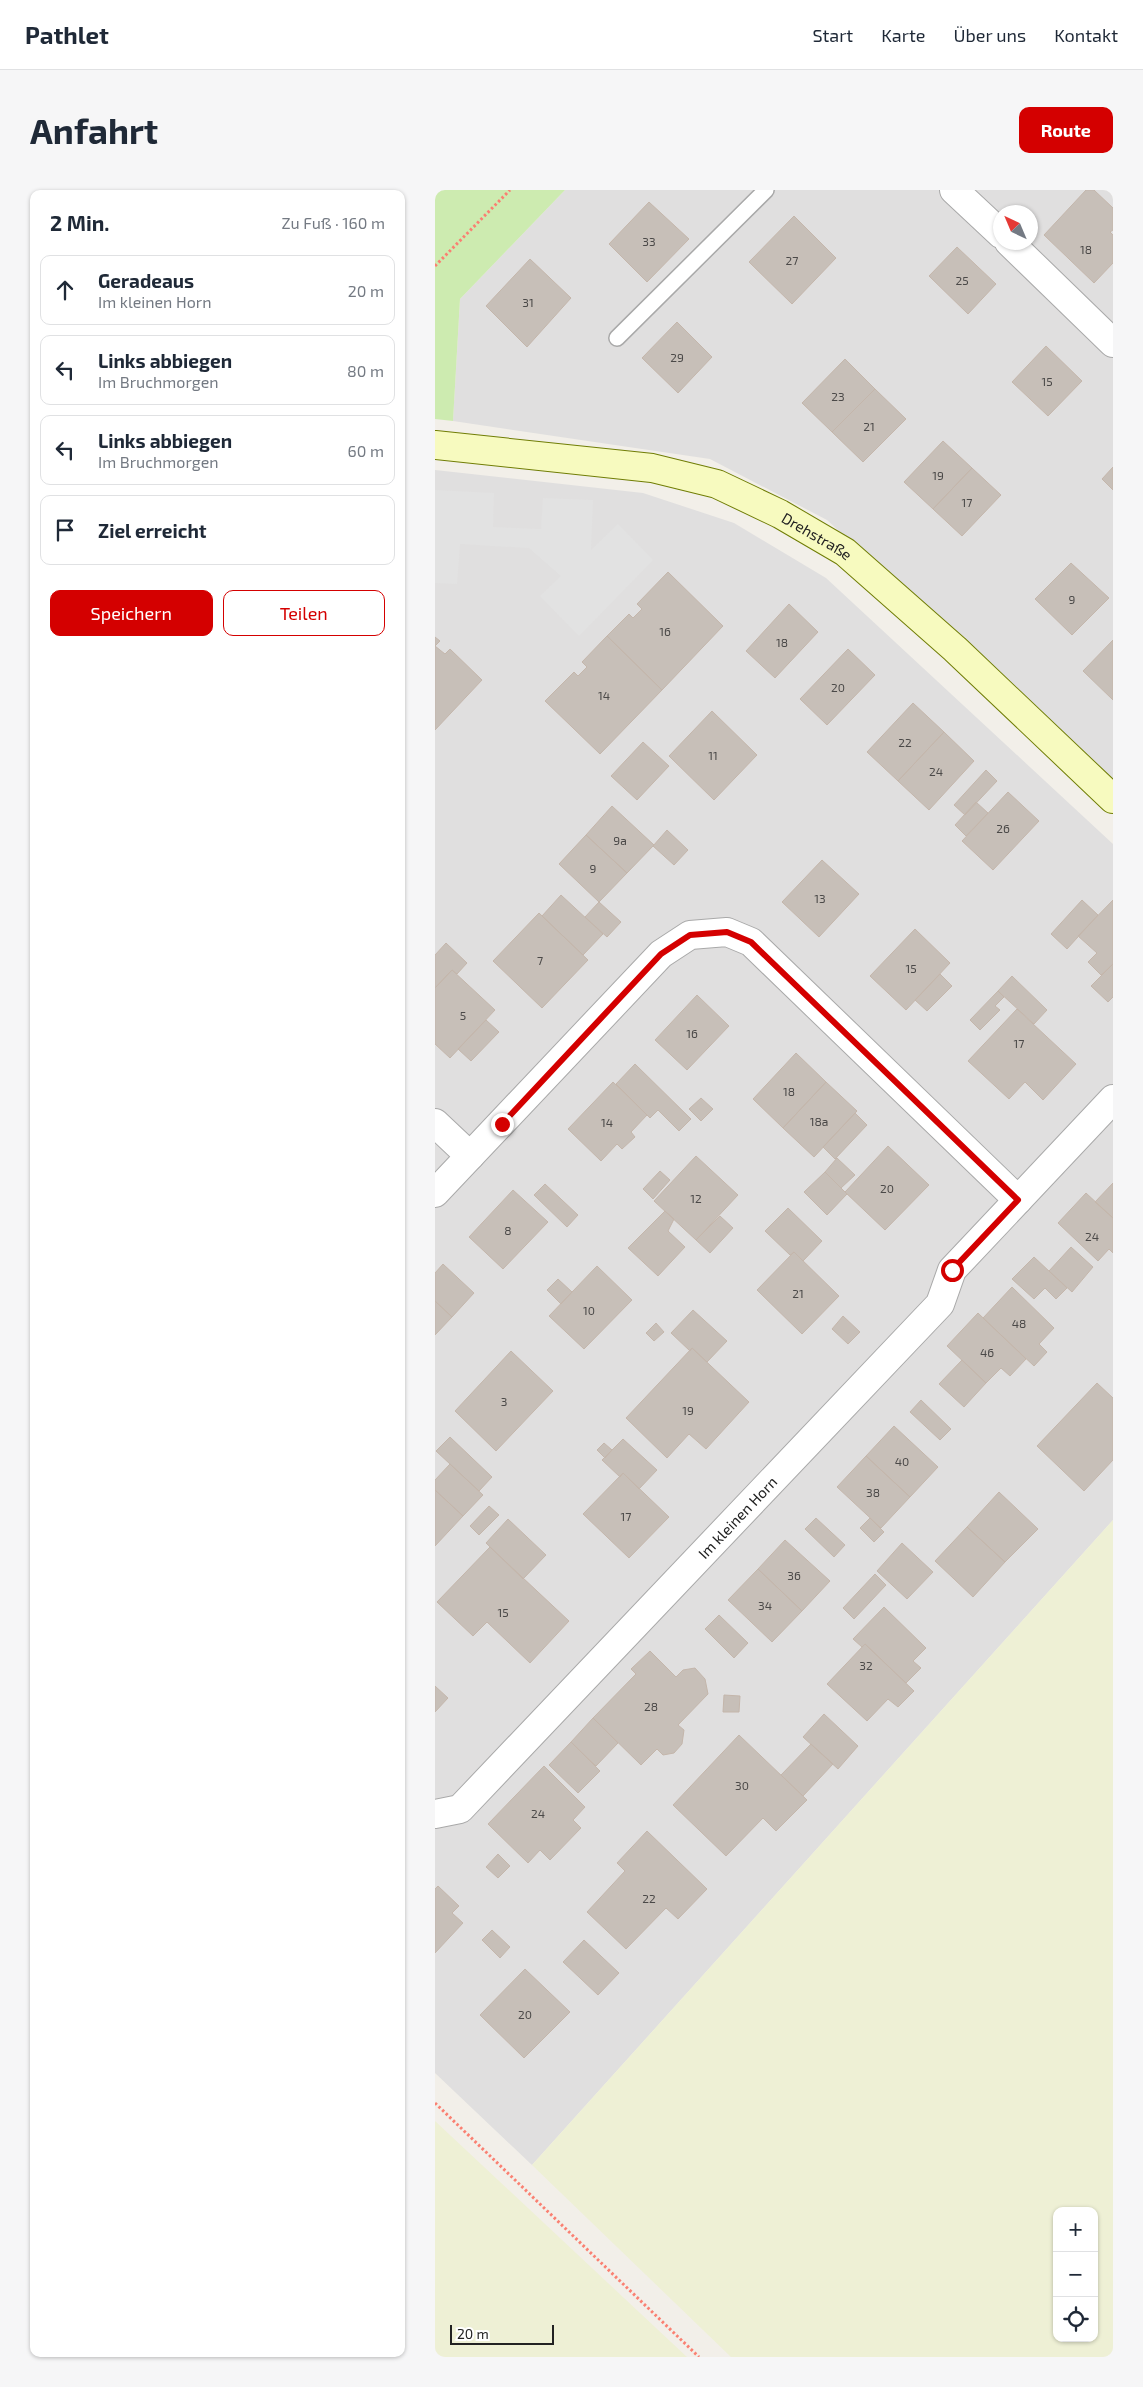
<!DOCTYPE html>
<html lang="de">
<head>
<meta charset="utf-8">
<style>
	:root { --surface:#fff; --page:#f6f6f7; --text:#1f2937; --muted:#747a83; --line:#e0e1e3; --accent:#d40000 }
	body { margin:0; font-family:"Exo 2",sans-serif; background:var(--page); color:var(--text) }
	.controls { position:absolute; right:15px; bottom:15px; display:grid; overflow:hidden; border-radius:10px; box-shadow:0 1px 4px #0004 }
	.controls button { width:45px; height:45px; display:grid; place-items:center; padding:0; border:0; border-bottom:1px solid var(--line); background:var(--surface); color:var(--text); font:25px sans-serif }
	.compass { position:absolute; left:558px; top:15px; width:45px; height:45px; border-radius:50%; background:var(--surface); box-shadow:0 1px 4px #0004; rotate:316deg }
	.scale { position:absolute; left:15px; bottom:12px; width:104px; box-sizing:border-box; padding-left:5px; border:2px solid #222; border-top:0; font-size:14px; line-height:18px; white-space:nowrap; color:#222; -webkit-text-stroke:4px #fff; paint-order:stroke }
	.stop { position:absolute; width:15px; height:15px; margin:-11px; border:4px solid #d40000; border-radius:50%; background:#fff }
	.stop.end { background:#d40000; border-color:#fff; box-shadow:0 1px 5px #0008 }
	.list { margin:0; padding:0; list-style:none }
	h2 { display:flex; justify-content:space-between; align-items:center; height:65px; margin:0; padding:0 20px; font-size:21px }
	h2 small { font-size:16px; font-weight:400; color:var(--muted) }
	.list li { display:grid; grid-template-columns:32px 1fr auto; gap:15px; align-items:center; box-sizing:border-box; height:70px; margin:0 10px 10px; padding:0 10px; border:1px solid var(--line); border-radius:10px }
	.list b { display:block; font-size:19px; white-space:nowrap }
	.list p { margin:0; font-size:16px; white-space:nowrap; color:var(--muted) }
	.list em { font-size:16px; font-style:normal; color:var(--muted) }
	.actions { display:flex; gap:10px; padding:15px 20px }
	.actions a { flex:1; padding:11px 0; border:1px solid var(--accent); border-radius:10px; text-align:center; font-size:18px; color:var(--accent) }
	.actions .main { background:var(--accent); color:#fff }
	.icon { flex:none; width:28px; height:28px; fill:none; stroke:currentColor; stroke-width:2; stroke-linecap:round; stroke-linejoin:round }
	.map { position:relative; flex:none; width:678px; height:2167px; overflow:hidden; border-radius:10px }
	header { display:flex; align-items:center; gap:30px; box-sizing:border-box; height:70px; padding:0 25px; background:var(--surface); border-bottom:1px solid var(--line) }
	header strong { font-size:24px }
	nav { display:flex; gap:28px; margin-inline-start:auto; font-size:18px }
	.intro { display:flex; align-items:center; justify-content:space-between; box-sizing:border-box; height:120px; padding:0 30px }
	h1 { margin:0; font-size:35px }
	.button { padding:12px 22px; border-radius:10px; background:var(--accent); color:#fff; font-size:18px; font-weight:700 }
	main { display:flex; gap:30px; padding:0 30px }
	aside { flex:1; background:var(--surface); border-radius:10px; box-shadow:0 1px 4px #0004 }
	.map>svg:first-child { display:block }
</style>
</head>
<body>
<header>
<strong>Pathlet</strong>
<nav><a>Start</a><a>Karte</a><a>Über uns</a><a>Kontakt</a></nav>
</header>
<div class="intro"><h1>Anfahrt</h1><a class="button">Route</a></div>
<main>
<aside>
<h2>2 Min.<small>Zu Fuß · 160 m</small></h2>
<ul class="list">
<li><svg class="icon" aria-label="ahead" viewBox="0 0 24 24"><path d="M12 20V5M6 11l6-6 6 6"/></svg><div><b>Geradeaus</b><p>Im kleinen Horn</p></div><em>20 m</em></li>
<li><svg class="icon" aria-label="left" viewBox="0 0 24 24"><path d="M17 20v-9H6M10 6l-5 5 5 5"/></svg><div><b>Links abbiegen</b><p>Im Bruchmorgen</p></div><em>80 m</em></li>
<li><svg class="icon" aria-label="left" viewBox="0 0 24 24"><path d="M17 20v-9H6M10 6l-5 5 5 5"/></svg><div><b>Links abbiegen</b><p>Im Bruchmorgen</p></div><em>60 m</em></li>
<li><svg class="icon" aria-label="arrive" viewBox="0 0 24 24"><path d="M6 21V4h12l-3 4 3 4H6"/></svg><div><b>Ziel erreicht</b></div></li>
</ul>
<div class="actions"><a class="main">Speichern</a><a>Teilen</a></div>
</aside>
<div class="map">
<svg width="678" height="2167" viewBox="0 0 678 2167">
	<rect width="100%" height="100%" fill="#f2efe9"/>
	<path fill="#e0dfdf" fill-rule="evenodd" d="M130,0H678V595L392,330L275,269L18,231L25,109ZM566,22H596V52H566Z
		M0,280L208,303L299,333L391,388L678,654V1330L97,1975L0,1883Z"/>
	<path fill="#eef0d5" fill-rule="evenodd" d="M678,1330V2167H296L97,1975ZM622,2021H659V2148H622Z
		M0,1931L252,2167H0Z"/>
	<path fill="#cdebb0" d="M0,0H130L25,109L18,231L0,229Z"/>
	<path fill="#e2e2e2" d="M0,300L59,303L58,337L106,339L108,308L158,310L156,360L183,334L218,370L144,446L105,406L126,386L94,358L25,354L22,394L0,393Z"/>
	<path fill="#c7bfb8" stroke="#c4b6ab" d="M651,0H659L678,18V40L675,42L678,45V73L659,93L609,45Z
		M214,12L254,49L212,92L174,54Z
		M359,26L401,68L357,114L314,72Z
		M522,57L561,94L533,124L494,86Z
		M95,69L136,108L92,157L51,116Z
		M242,132L277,167L243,203L207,168Z
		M611,156L647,191L613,226L577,192Z
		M410,169L440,199L397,242L367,213Z
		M440,199L471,229L428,272L397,242Z
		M508,251L537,278L498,319L469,292Z
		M678,277V300L667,289Z
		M537,278L566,305L527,346L498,319Z
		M636,373L674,408L637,445L600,409Z
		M233,382L288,436L227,500L172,446L194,424L198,428L207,419L202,414Z
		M354,414L383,442L340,488L311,461Z
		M172,446L227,500L165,564L110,511L139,482L143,486L152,477L147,472Z
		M0,447L5,451L0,456L10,464L15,459L47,490L0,540Z
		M678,450V510L648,481Z
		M413,459L440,485L392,535L365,509Z
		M478,513L509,542L463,591L432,562Z
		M277,521L322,565L279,610L234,566Z
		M509,542L539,571L494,620L463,591Z
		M208,552L234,576L202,610L176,586Z
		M551,580L562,591L530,625L519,615Z
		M573,602L604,631L558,680L527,651Z
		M541,612L553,623L531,646L520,635Z
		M177,616L219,655L192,683L151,645Z
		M232,640L253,660L239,675L218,656Z
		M151,645L192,683L164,712L124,674Z
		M387,670L424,704L384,747L347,712Z
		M126,705L168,744L148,765L107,726Z
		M647,710L663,725L632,759L616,744Z
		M678,710V774L666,785L653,772L662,763L643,746Z
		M164,712L186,732L172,747L150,727Z
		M104,723L153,770L107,818L58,771Z
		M480,739L515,773L471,820L435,786Z
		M11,753L32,773L22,784L17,780L0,798V765Z
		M678,774V807L673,812L656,796Z
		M17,780L60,820L15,868L0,854V798Z
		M505,784L517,796L492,821L480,810Z
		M577,786L612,820L599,834L563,801Z
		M563,801L569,807L560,816L565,820L545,840L535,830Z
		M262,805L294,836L252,880L220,850Z
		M582,819L641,874L608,910L590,892L574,909L533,871Z
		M51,830L64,842L36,871L23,859Z
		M361,863L391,892L348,938L318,909Z
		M200,874L256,929L244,941L223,920L215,928L181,894Z
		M178,892L212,925L196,942L200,947L187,959L182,954L166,971L133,939Z
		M391,892L422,921L379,967L348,938Z
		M266,908L278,919L266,931L254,919Z
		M420,923L432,935L400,969L388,957Z
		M453,956L494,995L450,1040L410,1002Z
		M261,966L303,1005L261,1050L219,1011Z
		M402,968L420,985L406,998L390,982Z
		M225,981L235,990L218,1009L208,999Z
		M390,982L412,1004L392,1025L369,1002Z
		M678,993V1028L660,1012Z
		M110,994L143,1025L132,1037L99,1005Z
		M78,1000L113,1032L68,1079L34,1047Z
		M651,1003L678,1028V1063L674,1059L663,1071L623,1033Z
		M353,1018L387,1051L368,1071L359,1062L355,1065L330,1041Z
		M230,1021L239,1029L233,1041L250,1057L223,1086L193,1058Z
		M285,1026L298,1038L275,1063L261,1050Z
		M636,1057L658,1077L637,1102L614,1081Z
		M359,1062L404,1106L367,1144L322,1100Z
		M599,1067L632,1098L621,1109L610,1098L599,1109L577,1089Z
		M8,1074L39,1103L17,1127L0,1111V1083Z
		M162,1076L197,1110L149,1159L114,1126Z
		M123,1089L137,1102L126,1114L112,1100Z
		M577,1097L619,1138L604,1154L612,1162L599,1176L548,1128Z
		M0,1111L17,1127L0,1145Z
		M258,1120L292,1151L272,1172L257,1158L255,1161L236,1143Z
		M543,1123L591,1169L575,1186L566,1178L551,1193L512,1156Z
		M408,1126L425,1142L413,1154L397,1139Z
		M221,1133L229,1142L219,1151L211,1143Z
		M257,1158L314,1212L271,1259L254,1244L232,1268L191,1228Z
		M76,1161L118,1201L61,1261L20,1221Z
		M527,1170L551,1193L529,1217L504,1194Z
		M662,1193L678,1208V1270L649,1301L602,1256Z
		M486,1210L516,1239L505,1250L475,1222Z
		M459,1236L503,1277L475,1307L431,1266Z
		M15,1247L57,1287L44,1301L1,1261Z
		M188,1249L222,1280L204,1299L188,1283L185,1287L167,1270Z
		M169,1253L177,1260L170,1268L162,1260Z
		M431,1266L475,1307L446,1338L402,1297Z
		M15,1274L48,1305L28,1326L0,1300V1290Z
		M188,1283L234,1327L194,1368L148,1324Z
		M0,1300L28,1326L0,1356Z
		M564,1302L603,1339L570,1372L532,1337Z
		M54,1316L64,1325L44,1345L35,1336Z
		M381,1328L410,1355L399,1367L370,1339Z
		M435,1328L449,1342L439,1352L425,1338Z
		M73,1329L111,1365L88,1389L51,1353Z
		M532,1337L570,1372L538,1407L500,1371Z
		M350,1350L395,1391L367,1421L323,1379Z
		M467,1353L498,1382L472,1409L442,1381Z
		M55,1357L134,1431L95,1473L52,1432L38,1446L2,1412Z
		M323,1379L367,1421L337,1452L293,1410Z
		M440,1384L451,1395L419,1429L408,1418Z
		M449,1417L491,1458L478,1471L486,1478L471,1493L430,1454L427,1457L418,1449Z
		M284,1425L313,1453L299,1468L270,1439Z
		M430,1454L479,1501L463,1517L453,1509L432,1531L392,1494Z
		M215,1461L241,1487L248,1480L260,1478L270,1489L273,1504L243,1535L249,1540L247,1554L239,1563L228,1565L222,1559L206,1575L158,1528L201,1484L196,1479Z
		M0,1496L13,1508L0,1522Z
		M289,1505L305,1506L304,1522H288Z
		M389,1524L423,1556L403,1579L368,1547Z
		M158,1528L183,1553L161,1576L136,1552Z
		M304,1545L372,1610L341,1641L328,1628L291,1666L238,1615Z
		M136,1552L165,1581L143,1603L114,1575Z
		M376,1554L398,1574L368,1606L346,1585Z
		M109,1576L150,1617L138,1630L146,1638L115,1670L105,1660L93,1673L53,1634Z
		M212,1641L272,1699L243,1729L231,1718L191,1759L152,1722L190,1681L182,1673Z
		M63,1664L75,1676L63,1688L51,1677Z
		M3,1696L24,1716L17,1723L28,1733L0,1763V1699Z
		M57,1740L75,1757L65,1768L47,1750Z
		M149,1750L184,1783L163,1805L128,1772Z
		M90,1779L135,1822L89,1868L45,1825Z"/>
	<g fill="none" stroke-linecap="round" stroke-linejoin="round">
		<defs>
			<path id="lane" d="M182,148L331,0"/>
			<g id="street">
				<path d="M519,0L566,44"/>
				<path d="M574,52L678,153"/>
				<path d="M0,933L35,966L226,764L255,745L292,742L316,752L583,1010L678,909"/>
				<path d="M0,1003L35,966"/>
				<path id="s1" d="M0,1624L25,1619L505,1114L517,1080L583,1010"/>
			</g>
			<g id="secondary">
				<path id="s2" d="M0,255L217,278L282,294L345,324L410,362L520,459L678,609"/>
			</g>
		</defs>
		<use href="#lane" stroke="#a9a9a9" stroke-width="18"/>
		<use href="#street" stroke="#a9a9a9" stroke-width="30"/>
		<use href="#secondary" stroke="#707d05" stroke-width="30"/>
		<path stroke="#fa8072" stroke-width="3" stroke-dasharray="2.5 2.5" stroke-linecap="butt" d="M0,76L75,0
			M0,1913L264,2167"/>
		<use href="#lane" stroke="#fff" stroke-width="15"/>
		<use href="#street" stroke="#fff" stroke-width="28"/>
		<use href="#secondary" stroke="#f7fabf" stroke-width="28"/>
	</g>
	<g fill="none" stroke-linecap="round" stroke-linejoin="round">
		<path stroke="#d40000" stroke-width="6" d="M67,934L226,764L255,745L292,742L316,752L583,1010L517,1080"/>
	</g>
	<g text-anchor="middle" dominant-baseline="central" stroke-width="5" stroke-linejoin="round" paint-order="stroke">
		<g font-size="12" fill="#4b4948">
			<text x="214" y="51">33</text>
			<text x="651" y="59">18</text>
			<text x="357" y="70">27</text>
			<text x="527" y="90">25</text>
			<text x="93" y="112">31</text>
			<text x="242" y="167">29</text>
			<text x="612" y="191">15</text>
			<text x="403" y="206">23</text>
			<text x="434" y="236">21</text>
			<text x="503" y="285">19</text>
			<text x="532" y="312">17</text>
			<text x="637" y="409">9</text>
			<text x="230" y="441">16</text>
			<text x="347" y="452">18</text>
			<text x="403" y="497">20</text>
			<text x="169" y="505">14</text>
			<text x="470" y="552">22</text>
			<text x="278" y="565">11</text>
			<text x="501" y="581">24</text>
			<text x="568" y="638">26</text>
			<text x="185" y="650">9a</text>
			<text x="158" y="678">9</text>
			<text x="385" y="708">13</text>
			<text x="105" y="770">7</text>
			<text x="476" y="778">15</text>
			<text x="28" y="825">5</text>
			<text x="257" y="843">16</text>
			<text x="584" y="853">17</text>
			<text x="354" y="901">18</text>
			<text x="384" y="931">18a</text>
			<text x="172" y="932">14</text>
			<text x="452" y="998">20</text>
			<text x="261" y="1008">12</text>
			<text x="73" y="1040">8</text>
			<text x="657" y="1046">24</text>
			<text x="363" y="1103">21</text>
			<text x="154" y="1120">10</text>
			<text x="584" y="1133">48</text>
			<text x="552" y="1162">46</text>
			<text x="69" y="1211">3</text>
			<text x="253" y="1220">19</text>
			<text x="467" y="1271">40</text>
			<text x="438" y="1302">38</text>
			<text x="191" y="1326">17</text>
			<text x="359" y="1385">36</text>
			<text x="330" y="1415">34</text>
			<text x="68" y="1422">15</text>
			<text x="431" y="1475">32</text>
			<text x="216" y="1516">28</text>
			<text x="307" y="1595">30</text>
			<text x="103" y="1623">24</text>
			<text x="214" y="1708">22</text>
			<text x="90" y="1824">20</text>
		</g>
		<g font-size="15" fill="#222" stroke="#fff">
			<text stroke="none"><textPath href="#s2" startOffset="398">Drehstraße</textPath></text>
			<text stroke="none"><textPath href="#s1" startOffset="428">Im kleinen Horn</textPath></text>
		</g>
	</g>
</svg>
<div class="controls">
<button>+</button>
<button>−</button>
<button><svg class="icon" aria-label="locate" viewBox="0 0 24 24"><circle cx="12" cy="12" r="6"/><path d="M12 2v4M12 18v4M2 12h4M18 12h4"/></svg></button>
</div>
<svg class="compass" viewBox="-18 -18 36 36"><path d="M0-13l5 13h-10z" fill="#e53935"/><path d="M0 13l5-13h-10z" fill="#747a83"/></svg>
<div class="scale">20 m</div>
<div class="stop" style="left:517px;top:1080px"></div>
<div class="stop end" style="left:67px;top:934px"></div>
</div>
</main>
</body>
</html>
